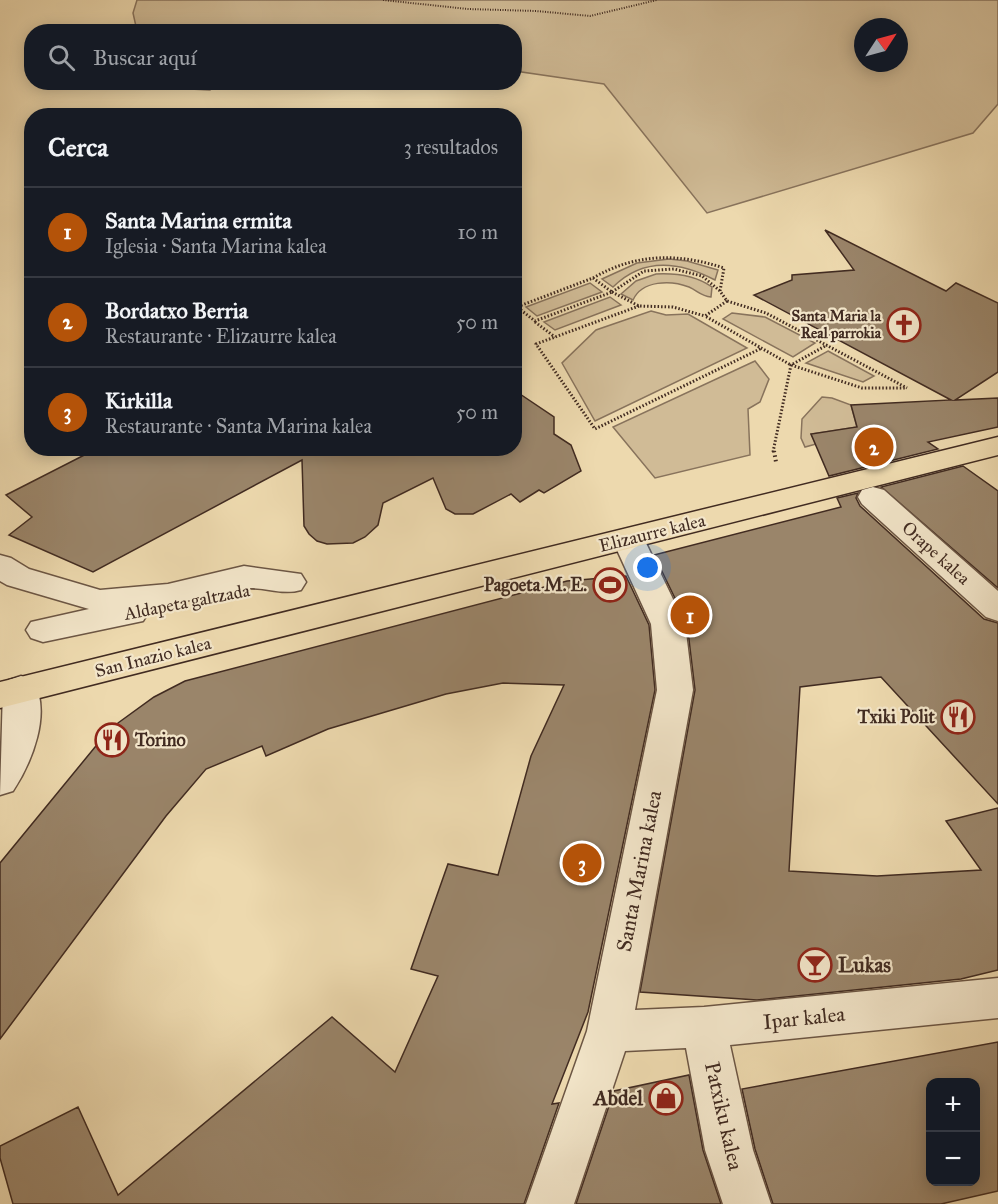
<!DOCTYPE html>
<html lang="es">
<head>
<meta charset="utf-8">
<style>
	:root { --surface:#171b24; --page:#20242c; --text:#f1f3f6; --muted:#9ea1a6; --line:#363941; --accent:#b45309 }
	body { margin:0; font-family:"IM FELL Great Primer",serif; background:var(--page); color:var(--text) }
	.controls { position:absolute; right:18px; bottom:18px; display:grid; overflow:hidden; border-radius:12px; box-shadow:0 3px 15px #0003 }
	.controls button { width:54px; height:54px; display:grid; place-items:center; padding:0; border:0; border-bottom:2px solid var(--line); background:var(--surface); color:var(--text); font:30px sans-serif }
	.compass { position:absolute; left:854px; top:18px; width:54px; height:54px; border-radius:50%; background:var(--surface); box-shadow:0 3px 15px #0003; rotate:54deg }
	.you { position:absolute; left:648px; top:568px; width:21px; height:21px; margin:-15px; border:4px solid #fff; border-radius:50%; background:#1a73e8; box-shadow:0 0 0 9px #1a73e833 }
	.badge { display:grid; place-items:center; width:39px; height:39px; border-radius:50%; background:var(--accent); color:#fff; font-size:20px; font-weight:700 }
	.pin { position:absolute; translate:-50% -50%; border:3px solid #fff; box-shadow:0 2px 6px #0006 }
	.list { margin:0; padding:0; list-style:none }
	h2 { display:flex; justify-content:space-between; align-items:center; height:78px; margin:0; padding:0 24px; font-size:26px }
	h2 small { font-size:20px; font-weight:400; color:var(--muted) }
	.list li { display:grid; grid-template-columns:39px 1fr auto; gap:18px; align-items:center; box-sizing:border-box; height:90px; padding:0 24px; border-top:2px solid var(--line) }
	.list b { display:block; font-size:22px; white-space:nowrap }
	.list p { margin:0; font-size:20px; white-space:nowrap; color:var(--muted) }
	.list em { font-size:20px; font-style:normal; color:var(--muted) }
	.icon { flex:none; width:33px; height:33px; fill:none; stroke:currentColor; stroke-width:2; stroke-linecap:round; stroke-linejoin:round }
	.map { position:relative; flex:none; width:998px; height:1204px; overflow:hidden }
	.search { position:absolute; background:var(--surface); box-shadow:0 3px 15px #0003; left:24px; top:24px; width:498px; height:66px; display:flex; align-items:center; gap:15px; box-sizing:border-box; padding:0 21px; border-radius:24px; color:var(--muted); font-size:22px }
	.panel { position:absolute; background:var(--surface); box-shadow:0 3px 15px #0003; left:24px; top:108px; width:498px; height:348px; border-radius:24px }
	.map>svg:first-child { display:block }
</style>
</head>
<body>
<div class="map">
<svg width="998" height="1204" viewBox="0 0 998 1204">
	<rect width="100%" height="100%" fill="#edd9ae"/>
	<filter id="stains"><feTurbulence type="fractalNoise" baseFrequency=".00333" numOctaves="4"/><feColorMatrix values="0 0 0 0 .2 0 0 0 0 .09 0 0 0 0 .02 0 0 0 .5 -.17"/></filter>
	<radialGradient id="worn" r=".72"><stop offset=".6" stop-color="#630" stop-opacity="0"/><stop offset="1" stop-color="#630" stop-opacity=".3"/></radialGradient>
	<path fill="#d0bb96" stroke="#88735c" stroke-width="1.5" fill-rule="evenodd" d="M137,0H998V104L973,133L707,213L604,84L515,71L514,32L137,31L133,13ZM863,27H899V63H863Z
		M147,83V82L212,83L210,90L148,87Z
		M669,259L687,261L718,270L715,280C679,261 643,257 613,287L602,279L637,263Z
		M656,274C676,273 695,275 712,287L711,297C701,296 698,291 689,287C671,280 642,280 633,300L621,294L636,281Z
		M590,283L602,292L537,316L526,307Z
		M610,297L621,305L555,330L544,322Z
		M651,311L666,315L688,314L747,348L595,421L562,363L596,330Z
		M732,313L765,317L815,343L793,357L723,319Z
		M828,351L874,376L863,382L806,363Z
		M755,361L769,379L760,402L748,409L750,455L655,478L613,427Z
		M822,397L832,398L851,405L857,427L811,434L816,444L805,447L801,438L802,419Z"/>
	<path fill="#9a856a" stroke="#412b21" stroke-width="1.5" fill-rule="evenodd" d="M825,230L946,291L956,283L998,303V372L955,400L998,398V427L928,442L938,449L829,476L811,434L857,427L851,405L951,400L754,295L792,280V275L854,270Z
		M514,390L554,417V434L571,445L581,471L544,493L539,490L520,502L511,494L473,514H455L446,509L433,478L383,503L378,525L365,537L353,543L327,544L317,541L309,534L304,526L302,460L93,572L9,535L32,517L6,495L98,448H514Z
		M963,466L998,491V588L881,487Z
		M858,493L856,498L860,506L984,619L998,623V804L881,677L800,687L789,871L877,876L981,870L946,821L998,808V970L961,979L757,1000L640,992L695,690L687,623L654,555L841,507L837,498Z
		M626,576L649,625L655,690L588,1012L552,1104L559,1103L524,1204H13L0,1158V1146L78,1107L118,1195L332,1017L395,1072L438,976L411,969L448,864L498,875L531,756L564,685L503,683L446,694L328,729L266,756L262,746L206,769L166,816L0,1039V863L100,741L118,723L154,697L185,681L567,581Z
		M998,1042V1191L941,1204H773L755,1149L742,1089ZM930,1083H975V1182H930Z
		M689,1075L703,1150L721,1204H576L614,1091Z"/>
	<g fill="none" stroke-linecap="round" stroke-linejoin="round">
		<defs>
			<path id="minor" d="M873,487L884,490L998,591V621L986,617L862,504L858,497L862,490Z
				M628,529L639,532L644,539L685,624L693,690L635,1010L704,1007L998,978V1018L730,1045L753,1150L771,1204H723L705,1150L686,1048L625,1051L574,1204H526L587,1031L657,690L651,624L612,539L617,532Z
				M0,555L11,558L29,569L100,590L168,584L244,566L301,574L306,582L301,590C281,596 261,585 241,589C209,594 178,605 145,608L148,613L143,621L43,642L31,638L26,630L31,622L89,609L7,585L0,581Z
				M21,676L33,680C52,713 32,762 13,791L0,795L3,689L9,680Z"/>
			<path id="major" d="M998,437V455L0,708V682Z"/>
		</defs>
		<use href="#minor" stroke="#6c5644" stroke-width="3"/>
		<use href="#major" stroke="#412b21" stroke-width="3"/>
		<path stroke="#412b21" stroke-width="2" stroke-dasharray="1 1.5" stroke-linecap="butt" d="M383,0L468,9L536,11L590,16L657,0"/>
		<path stroke="#412b21" stroke-width="3" stroke-dasharray="1.5 2" stroke-linecap="butt" d="M593,278C636,253 678,253 724,268L720,291L727,301L766,313L907,388
			M593,278L612,292L535,321L517,307Z
			M612,292L639,306L673,307L705,316
			M612,292L644,271L674,269L702,276L720,291
			M727,301L705,316L791,365L862,388H906
			M639,306L536,344L595,429L762,348
			M535,322L555,337
			M773,452L791,365L827,345"/>
		<path stroke="#412b21" stroke-width="4" stroke-dasharray="1.5 3" stroke-linecap="butt" d="M774,451L776,462"/>
		<use href="#minor" fill="#f3e6ca" fill-rule="evenodd"/>
		<use href="#major" fill="#edd9ae" fill-rule="evenodd"/>
	</g>
	<defs>
		<symbol id="church-ring" viewBox="-11 -11 22 22"><circle r="9.5" fill="#f3e6ca" stroke="#8f2418" stroke-width="1.5"/><path d="M-1.2-6h2.4v3.5h3.3v2.4h-3.3V6h-2.4V-.1h-3.3v-2.4h3.3Z" fill="#8f2418"/></symbol>
		<symbol id="stadium-ring" viewBox="-11 -11 22 22"><circle r="9.5" fill="#f3e6ca" stroke="#8f2418" stroke-width="1.5"/><path d="M0-5a6.5 5 0 1 0 0 10a6.5 5 0 1 0 0-10ZM-3.5-1.8h7v3.6h-7Z" fill="#8f2418"/></symbol>
		<symbol id="restaurant-ring" viewBox="-11 -11 22 22"><circle r="9.5" fill="#f3e6ca" stroke="#8f2418" stroke-width="1.5"/><path d="M-5-6h1v4h1v-4h1v4h1v-4h1v5L-1.5 .5V6h-2V.5L-5-1ZM5-6V6H3V1.5H1.5Q1.5-4 5-6Z" fill="#8f2418"/></symbol>
		<symbol id="bar-ring" viewBox="-11 -11 22 22"><circle r="9.5" fill="#f3e6ca" stroke="#8f2418" stroke-width="1.5"/><path d="M-6-5H6L.8 .8V4.5H3.5V6h-7V4.5H-.8V.8Z" fill="#8f2418"/></symbol>
		<symbol id="shop-ring" viewBox="-11 -11 22 22"><circle r="9.5" fill="#f3e6ca" stroke="#8f2418" stroke-width="1.5"/><path d="M-5-2.5h2.3a2.7 3.5 0 0 1 5.4 0H5L5.5 6h-11ZM-1.5-2.5h3a1.5 2.3 0 0 0-3 0Z" fill="#8f2418"/></symbol>
	</defs>
	<g fill-rule="evenodd">
		<use href="#church-ring" x="885" y="306" width="38" height="38"/>
		<use href="#stadium-ring" x="591" y="566" width="38" height="38"/>
		<use href="#restaurant-ring" x="939" y="698" width="38" height="38"/>
		<use href="#restaurant-ring" x="93" y="721" width="38" height="38"/>
		<use href="#bar-ring" x="796" y="946" width="38" height="38"/>
		<use href="#shop-ring" x="647" y="1079" width="38" height="38"/>
	</g>
	<g text-anchor="middle" dominant-baseline="central" stroke-width="4.5" stroke-linejoin="round" paint-order="stroke">
		<g font-size="15" font-weight="bold" fill="#412b21" stroke="#f3e6ca" text-anchor="end">
			<text x="881" y="316">Santa Maria la<tspan x="881" dy="17">Real parrokia</tspan></text>
		</g>
		<g font-size="18" fill="#412b21" stroke="#f3e6ca">
			<text transform="translate(652 533) rotate(-14)">Elizaurre kalea</text>
			<text transform="translate(936 553) rotate(42)">Orape kalea</text>
			<text transform="translate(187 602) rotate(-11)">Aldapeta galtzada</text>
			<text transform="translate(153 657) rotate(-14)">San Inazio kalea</text>
		</g>
		<g font-size="18" font-weight="bold" fill="#412b21" stroke="#f3e6ca" text-anchor="end">
			<text x="587" y="585">Pagoeta M. E.</text>
			<text x="935" y="717">Txiki Polit</text>
			<text x="135" y="740" text-anchor="start">Torino</text>
		</g>
		<g font-size="21" fill="#412b21" stroke="#f3e6ca">
			<text transform="translate(639 871) rotate(-79)">Santa Marina kalea</text>
			<text transform="translate(804 1018) rotate(-6)">Ipar kalea</text>
			<text transform="translate(724 1116) rotate(77)">Patxiku kalea</text>
		</g>
		<g font-size="21" font-weight="bold" fill="#412b21" stroke="#f3e6ca" text-anchor="start">
			<text x="838" y="965">Lukas</text>
			<text x="643" y="1098" text-anchor="end">Abdel</text>
		</g>
	</g>
	<rect width="100%" height="100%" filter="url(#stains)"/>
	<rect width="100%" height="100%" fill="url(#worn)"/>
</svg>
<div class="controls">
<button>+</button>
<button>−</button>
</div>
<svg class="compass" viewBox="-18 -18 36 36"><path d="M0-13l5 13h-10z" fill="#e53935"/><path d="M0 13l5-13h-10z" fill="#9ea1a6"/></svg>
<div class="you"></div>
<div class="pin badge" style="left:690px;top:615px">1</div>
<div class="pin badge" style="left:874px;top:447px">2</div>
<div class="pin badge" style="left:582px;top:863px">3</div>
<div class="search"><svg class="icon" aria-label="search" viewBox="0 0 24 24"><circle cx="10" cy="10" r="6"/><path d="M15 15l6 6"/></svg>Buscar aquí</div>
<section class="panel">
<h2>Cerca<small>3 resultados</small></h2>
<ul class="list">
<li><span class="badge">1</span><div><b>Santa Marina ermita</b><p>Iglesia · Santa Marina kalea</p></div><em>10 m</em></li>
<li><span class="badge">2</span><div><b>Bordatxo Berria</b><p>Restaurante · Elizaurre kalea</p></div><em>50 m</em></li>
<li><span class="badge">3</span><div><b>Kirkilla</b><p>Restaurante · Santa Marina kalea</p></div><em>50 m</em></li>
</ul>
</section>
</div>
</body>
</html>
